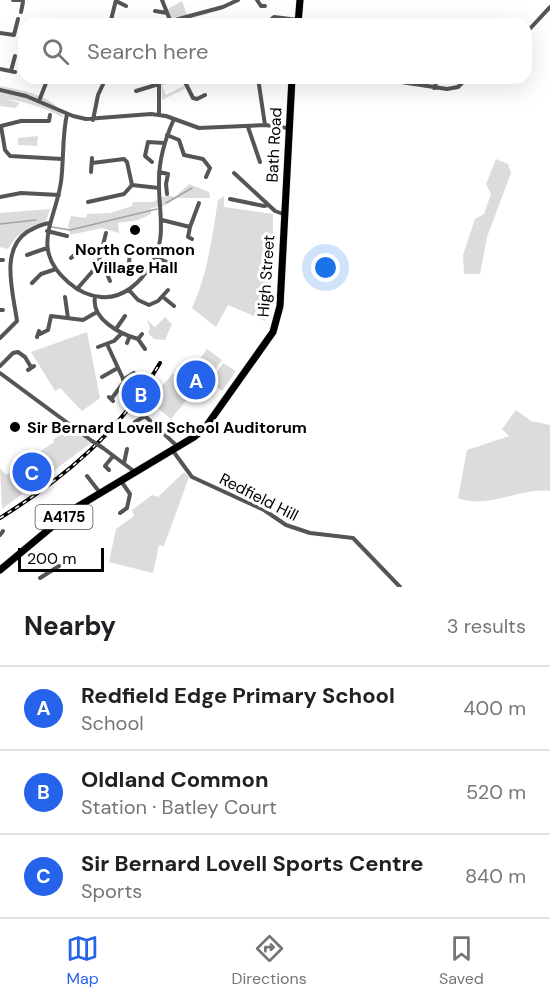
<!DOCTYPE html>
<html lang="en">
<head>
<meta charset="utf-8">
<style>
	:root { --surface:#fff; --page:#f6f6f6; --text:#202124; --muted:#757577; --line:#e0e0e0; --accent:#2563eb }
	body { margin:0; font-family:"DM Sans",sans-serif; background:var(--page); color:var(--text) }
	.scale { position:absolute; left:18px; bottom:15px; width:86px; box-sizing:border-box; padding-left:6px; border:3px solid #000; border-top:0; font-size:16px; line-height:21px; white-space:nowrap; color:#000; -webkit-text-stroke:4px #fff; paint-order:stroke }
	.you { position:absolute; left:326px; top:268px; width:21px; height:21px; margin:-15px; border:4px solid #fff; border-radius:50%; background:#1a73e8; box-shadow:0 0 0 9px #1a73e833 }
	.badge { display:grid; place-items:center; width:39px; height:39px; border-radius:50%; background:var(--accent); color:#fff; font-size:20px; font-weight:700 }
	.pin { position:absolute; translate:-50% -50%; border:3px solid #fff; box-shadow:0 2px 6px #0006 }
	.list { margin:0; padding:0; list-style:none }
	h2 { display:flex; justify-content:space-between; align-items:center; height:78px; margin:0; padding:0 24px; font-size:26px }
	h2 small { font-size:20px; font-weight:400; color:var(--muted) }
	.list li { display:grid; grid-template-columns:39px 1fr auto; gap:18px; align-items:center; box-sizing:border-box; height:84px; padding:0 24px; border-top:2px solid var(--line) }
	.list b { display:block; font-size:22px; white-space:nowrap }
	.list p { margin:0; font-size:20px; white-space:nowrap; color:var(--muted) }
	.list em { font-size:20px; font-style:normal; color:var(--muted) }
	.icon { flex:none; width:33px; height:33px; fill:none; stroke:currentColor; stroke-width:2; stroke-linecap:round; stroke-linejoin:round }
	.map { position:relative; flex:none; width:550px; height:587px; overflow:hidden }
	.search { position:absolute; background:var(--surface); box-shadow:0 6px 24px #0002; left:18px; right:18px; top:18px; height:66px; display:flex; align-items:center; gap:15px; box-sizing:border-box; padding:0 21px; border-radius:18px; color:var(--muted); font-size:22px }
	.sheet { height:330px; background:var(--surface) }
	nav { display:flex; justify-content:space-around; align-items:center; box-sizing:border-box; height:84px; border-top:2px solid var(--line); background:var(--surface); font-size:16px; color:var(--muted) }
	nav a { display:grid; justify-items:center; gap:3px }
	nav .on { color:var(--accent) }
	.map>svg:first-child { display:block }
</style>
</head>
<body>
<div class="map">
<svg width="550" height="587" viewBox="0 0 550 587">
	<rect width="100%" height="100%" fill="#fff"/>
	<path fill="#dcdcdc" d="M182,1L187,15L171,18L168,9Z
		M161,78L165,82L178,78L162,86L166,95L184,86L186,88L162,100Z
		M0,86C21,90 56,95 64,118C46,108 27,102 6,99L20,103L15,108L0,106Z
		M38,136L37,146L18,145V138Z
		M496,159L508,164L511,173L487,237L480,274H464L463,255L475,219L484,214L491,194L486,184Z
		M189,184L209,192L210,198H177L164,206L151,208V214L138,220L118,223L119,233L102,228L70,235L68,226L71,216L86,218L87,214L111,213L132,206L133,202H153L167,195L175,197Z
		M224,196V207L273,214V272L265,321L228,305L216,327L192,308C208,273 212,237 218,200Z
		M50,209L46,221L17,236L8,249L0,247V213Z
		M165,317L172,324L165,340L154,339L148,333L150,328L147,320L155,327Z
		M87,332L100,398L82,411L60,388L55,391L31,352Z
		M207,349L222,360L202,388L186,377Z
		M223,363L236,371L222,391L210,382Z
		M173,373L194,391L171,419L149,401Z
		M516,410L531,421L550,425V491C519,487 489,510 458,498L467,450L509,436L502,429Z
		M70,427L91,443L2,509L0,468L6,475L54,442L53,440Z
		M184,472L189,477L164,546L159,545L153,573L109,562L116,529L134,516L132,510L152,495L158,497Z"/>
	<g fill="none" stroke-linecap="round" stroke-linejoin="round">
		<path stroke="#a3a3a3" stroke-width="1.5" d="M166,203L192,188
			M0,224L36,220
			M52,227L70,230L157,209"/>
		<defs>
			<path id="primary" d="M298,24L300,0
				M0,570L72,510L194,437L205,428L273,332L280,306L292,78"/>
		</defs>
		<use href="#primary" stroke="#dbdbdb" stroke-width="8"/>
		<path stroke="#555" stroke-width="4" d="M13,0H23
			M162,0L170,20
			M257,0L261,6H265
			M116,1L126,6
			M155,11L167,13
			M21,12L23,2
			M110,24L116,0
			M160,24L223,7L238,0
			M226,24H230
			M265,24L274,17L298,20
			M0,33L14,35L18,19
			M526,33L550,7
			M0,69L15,72
			M11,71L15,56
			M58,78H59
			M159,78V115
			M183,78L193,98L197,99L205,95
			M258,78L265,125
			M375,78L447,89L458,87L467,78
			M434,88L438,78
			M0,90L26,96L73,116L86,119L151,114L166,116L199,128L265,125L288,128
			M136,91L159,84
			M39,101L48,78
			M67,114C62,136 64,159 61,182C55,222 30,249 68,282C77,290 88,296 101,297C123,299 140,283 151,265C168,238 158,210 159,180C159,158 165,139 174,119
			M50,115L49,121H21L1,126L5,150L10,156L62,159
			M93,120L98,95L106,78
			M248,127L260,162
			M167,135L179,140L184,155L203,159L210,168L206,177
			M152,162L145,156L148,142L164,143
			M92,163L124,159L127,162L132,185L159,188
			M91,172L92,158
			M159,172L168,174L166,184L167,194
			M234,173L275,211L283,214
			M0,197L21,193L59,195
			M230,199L264,206L268,205
			M88,202L124,194L132,185
			M162,220L190,227L188,237L192,239
			M190,227L199,203
			M47,231L67,236
			M130,250L129,263L143,276
			M27,255L47,248
			M155,257L176,266
			M71,258L81,249L100,256
			M0,260H3
			M97,268L107,274L110,281
			M32,283L41,274L56,269
			M77,289L98,265L106,233
			M129,290L138,300L149,305L158,301L168,290
			M65,297L68,318
			M95,297C91,319 120,334 138,339L145,349
			M163,297L174,306
			M0,310H3
			M116,329L125,316
			M40,334L48,330L51,316L83,320L97,312
			M37,337L39,331
			M0,338L17,321C13,292 0,250 27,232C34,228 41,224 49,223
			M138,339L142,334
			M127,343L129,338
			M107,344L125,383
			M98,347L114,341L122,333
			M0,366L13,353L18,352L25,357L31,367
			M28,370L34,366
			M0,373L92,441
			M102,377L116,369
			M123,380L134,373
			M109,397L113,401
			M112,398L124,382
			M135,422L145,416L178,447
			M103,448L135,472
			M173,451L192,477L264,510L286,525L310,533L353,538L400,587
			M124,463L127,449
			M109,470L105,466L113,456
			M87,476L101,494
			M120,513L127,508L130,494L121,481
			M0,535L3,531
			M40,578L59,566"/>
		<use href="#primary" stroke="#000" stroke-width="7"/>
		<defs>
			<path id="rail" d="M0,518C66,477 120,431 160,363"/>
		</defs>
		<use href="#rail" stroke="#000" stroke-width="4"/>
		<use href="#rail" stroke="#fff" stroke-width="1.5" stroke-dasharray="4.5" stroke-linecap="butt"/>
		<path stroke="#555" stroke-width="4" d="M92,441L103,448"/>
	</g>
	<g fill="#000" stroke="#fff" stroke-width="2">
		<circle cx="135" cy="230" r="6"/>
		<circle cx="15" cy="427" r="6"/>
	</g>
	<g text-anchor="middle" dominant-baseline="central" stroke-width="6" stroke-linejoin="round" paint-order="stroke">
		<rect fill="#fff" stroke="#4c4c4c" stroke-width="1.5" x="35.5" y="505" width="57" height="24" rx="4.5"/>
		<g font-size="15" font-weight="bold" fill="#000">
			<text x="64" y="517">A4175</text>
		</g>
		<g font-size="16" fill="#000" stroke="#fff">
			<text transform="translate(274 145) rotate(-87)">Bath Road</text>
			<text transform="translate(266 276) rotate(-86)">High Street</text>
			<text transform="translate(259 497) rotate(27)">Redfield Hill</text>
		</g>
		<g font-size="16" font-weight="bold" fill="#000" stroke="#fff">
			<text x="135" y="249">North Common<tspan x="135" dy="18">Village Hall</tspan></text>
			<text x="27" y="427" text-anchor="start">Sir Bernard Lovell School Auditorum</text>
		</g>
	</g>
</svg>
<div class="scale">200 m</div>
<div class="you"></div>
<div class="pin badge" style="left:196px;top:380px">A</div>
<div class="pin badge" style="left:141px;top:394px">B</div>
<div class="pin badge" style="left:32px;top:472px">C</div>
<div class="search"><svg class="icon" aria-label="search" viewBox="0 0 24 24"><circle cx="10" cy="10" r="6"/><path d="M15 15l6 6"/></svg>Search here</div>
</div>
<section class="sheet">
<h2>Nearby<small>3 results</small></h2>
<ul class="list">
<li><span class="badge">A</span><div><b>Redfield Edge Primary School</b><p>School</p></div><em>400 m</em></li>
<li><span class="badge">B</span><div><b>Oldland Common</b><p>Station · Batley Court</p></div><em>520 m</em></li>
<li><span class="badge">C</span><div><b>Sir Bernard Lovell Sports Centre</b><p>Sports</p></div><em>840 m</em></li>
</ul>
</section>
<nav>
<a class="on"><svg class="icon" aria-label="map" viewBox="0 0 24 24"><path d="M3 6l6-2 6 2 6-2v14l-6 2-6-2-6 2zM9 4v14M15 6v14"/></svg>Map</a>
<a><svg class="icon" aria-label="directions" viewBox="0 0 24 24"><path d="M12 3l9 9-9 9-9-9zM9 14v-3h6M13 9l2 2-2 2"/></svg>Directions</a>
<a><svg class="icon" aria-label="saved" viewBox="0 0 24 24"><path d="M7 4h10v16l-5-4-5 4z"/></svg>Saved</a>
</nav>
</body>
</html>
